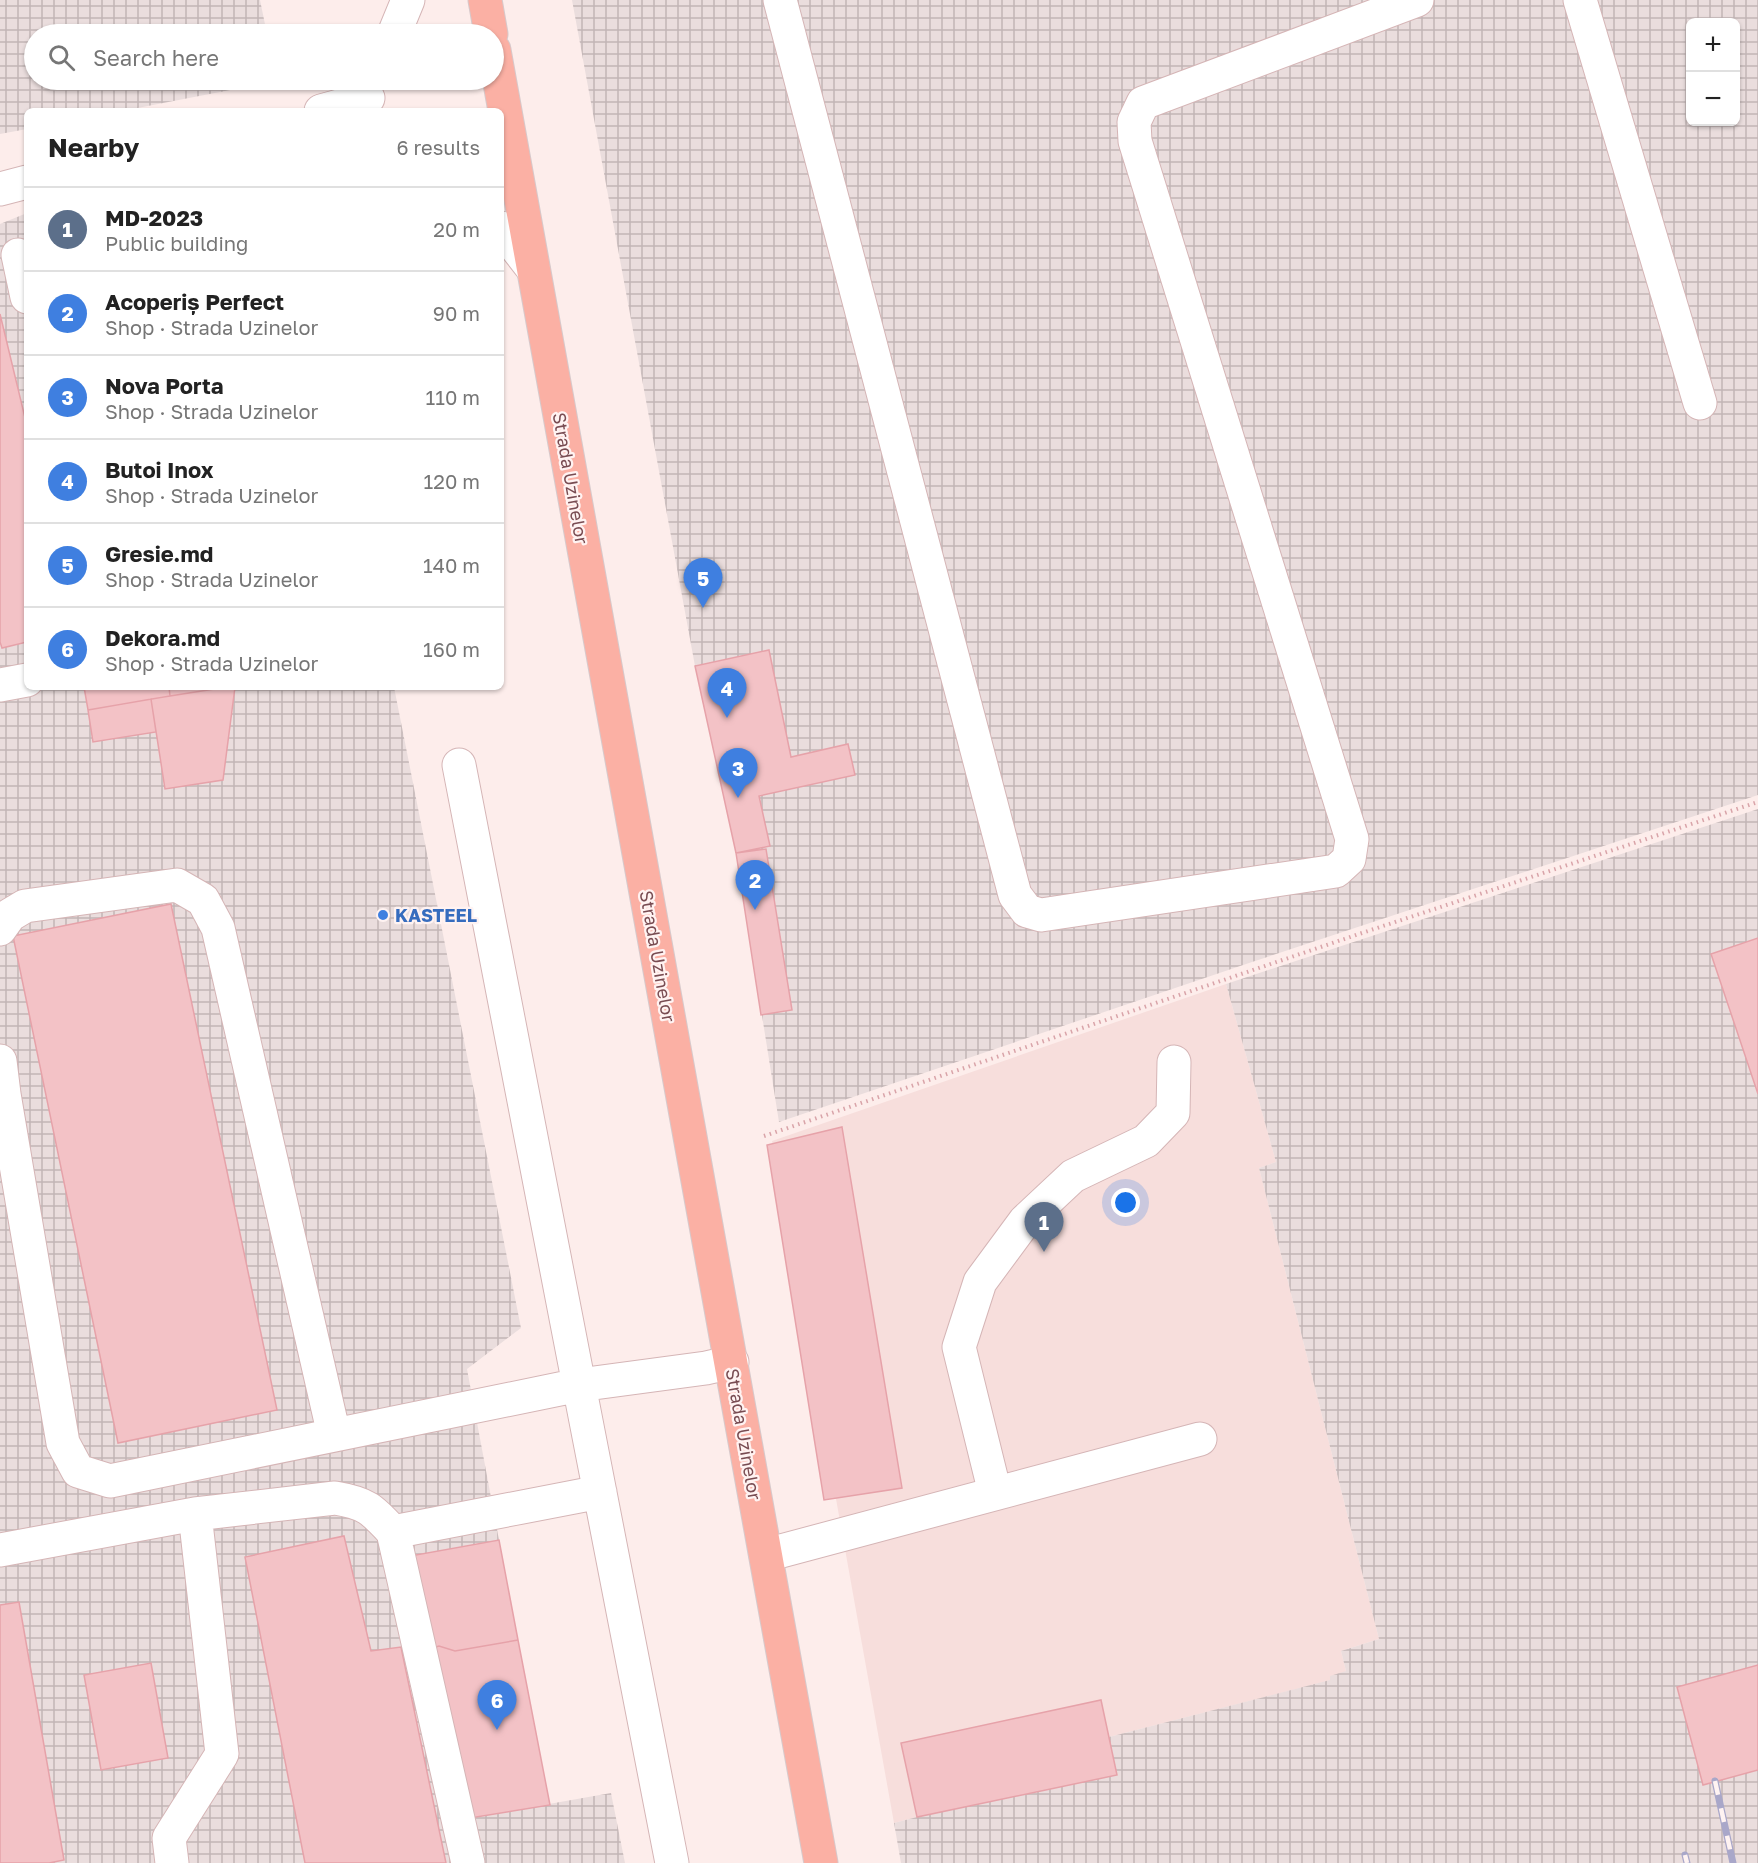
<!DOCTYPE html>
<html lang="en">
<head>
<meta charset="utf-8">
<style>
	:root { --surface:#fff; --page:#f2f2f2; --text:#222; --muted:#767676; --line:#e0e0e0; --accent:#e75078 }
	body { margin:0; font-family:"Golos Text",sans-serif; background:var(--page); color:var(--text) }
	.controls { position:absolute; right:18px; top:18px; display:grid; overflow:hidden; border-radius:9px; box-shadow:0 2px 4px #0004 }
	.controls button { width:54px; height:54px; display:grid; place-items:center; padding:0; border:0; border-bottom:2px solid var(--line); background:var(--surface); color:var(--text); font:30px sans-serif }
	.you { position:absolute; left:1126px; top:1203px; width:21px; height:21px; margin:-15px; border:4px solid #fff; border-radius:50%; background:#1a73e8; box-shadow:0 0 0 9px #1a73e833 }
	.badge { display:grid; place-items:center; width:39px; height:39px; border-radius:50%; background:var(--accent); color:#fff; font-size:20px; font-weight:700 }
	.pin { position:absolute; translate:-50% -50px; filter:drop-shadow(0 2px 3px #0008) }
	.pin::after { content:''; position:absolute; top:32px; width:21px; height:18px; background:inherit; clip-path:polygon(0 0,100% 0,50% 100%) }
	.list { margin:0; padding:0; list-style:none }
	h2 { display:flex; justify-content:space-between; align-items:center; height:78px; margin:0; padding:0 24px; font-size:26px }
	h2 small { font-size:20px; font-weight:400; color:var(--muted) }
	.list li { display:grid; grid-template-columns:39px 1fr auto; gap:18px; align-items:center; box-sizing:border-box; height:84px; padding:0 24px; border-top:2px solid var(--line) }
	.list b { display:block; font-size:22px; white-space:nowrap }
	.list p { margin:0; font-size:20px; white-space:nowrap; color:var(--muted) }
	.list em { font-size:20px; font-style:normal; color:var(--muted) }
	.icon { flex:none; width:33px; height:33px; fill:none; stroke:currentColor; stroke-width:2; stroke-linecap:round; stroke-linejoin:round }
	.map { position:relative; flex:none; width:1758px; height:1863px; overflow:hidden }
	.search { position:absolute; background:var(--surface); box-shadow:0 2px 4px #0004; left:24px; top:24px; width:480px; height:66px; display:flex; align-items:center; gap:15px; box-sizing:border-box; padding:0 21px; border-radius:33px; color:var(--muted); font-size:22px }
	.panel { position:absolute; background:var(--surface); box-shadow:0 2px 4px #0004; left:24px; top:108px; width:480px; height:582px; border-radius:9px }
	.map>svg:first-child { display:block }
</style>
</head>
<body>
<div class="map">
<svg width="1758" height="1863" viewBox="0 0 1758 1863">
	<defs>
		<pattern id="industrial-grid" width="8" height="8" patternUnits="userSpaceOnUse" patternTransform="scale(1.5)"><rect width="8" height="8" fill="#eadddd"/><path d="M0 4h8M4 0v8" fill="none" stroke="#c2b5b6"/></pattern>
	</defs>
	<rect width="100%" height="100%" fill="#fdedeb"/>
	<path fill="#f7dedc" d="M1226,984L1276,1162L1259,1168L1379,1639L1341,1651L1346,1671L1331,1680L1109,1737L1117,1775L917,1817L894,1823L772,1141Z"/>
	<path fill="url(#industrial-grid)" fill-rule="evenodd" d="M0,0H260L267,34H34V80H276V81L122,111H27V129L0,134Z
		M572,0H1758V795L1252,962L779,1122L736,853L695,666ZM1690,22H1736V122H1690Z
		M27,213V687H394L521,1328L467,1369L499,1540L399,1558L458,1820L611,1793L625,1863H0V224Z
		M1758,809V1863H901L894,1823L917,1817L1117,1775L1109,1737L1330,1680V1676L1346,1671L1341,1651L1379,1639L1259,1168L1276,1162L1226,984Z"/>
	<path fill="#f3c2c6" stroke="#e6a2a9" stroke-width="1.5" d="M0,314L27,426V642L2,648L0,642Z
		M769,650L791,757L848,744L855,775L759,796L770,846L736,853L695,666Z
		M84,687H169L170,696L88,710Z
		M169,687H227L170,696Z
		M227,687H235L223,780L165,789L151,699Z
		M151,699L156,732L93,742L88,710Z
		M766,849L792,1010L761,1015L736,853Z
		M171,904L277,1410L118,1443L13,936Z
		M1758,938V1094L1711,954Z
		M842,1127L902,1488L824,1500L767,1145Z
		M344,1536L371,1651L401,1647L446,1863H305L245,1557Z
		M499,1540L518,1640L455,1651L439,1646L420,1652L399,1558Z
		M19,1602L64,1860L49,1863H0V1605Z
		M518,1640L550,1805L458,1820L420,1652L439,1646L455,1651Z
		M151,1663L168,1758L101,1770L84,1675Z
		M1758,1665V1770L1703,1785L1677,1687Z
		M1101,1700L1117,1775L917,1817L901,1743Z"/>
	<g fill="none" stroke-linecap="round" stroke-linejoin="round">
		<defs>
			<path id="minor" d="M780,0L1015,895L1027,911L1041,915L1336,871L1349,859L1352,839L1135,141L1134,122L1143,103L1417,0
				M1580,0L1700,403
				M394,34L408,0
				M321,111L368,98
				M0,189L27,182
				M501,228L533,269
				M18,255L27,297
				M0,685L27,680
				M0,929L10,915L25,906L177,885L203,900L218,928L334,1435
				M0,1061L4,1094L63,1443L78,1471L110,1481L579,1385L459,765
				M995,1493L959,1347L980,1282L1025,1221L1073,1176L1146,1141L1173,1113L1174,1062
				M393,1532L600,1492
				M0,1550L195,1514L335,1498C366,1503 372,1509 393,1532L468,1863
				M766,1555L1200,1439
				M172,1863L169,1838L222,1754L195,1514
				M672,1863L579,1385L706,1368L732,1362"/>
			<path id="major" d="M485,0L491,34
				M494,50L821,1863"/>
		</defs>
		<use href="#minor" stroke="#d5b5b6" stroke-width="35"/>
		<use href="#major" stroke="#d7c9cb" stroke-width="35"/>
		<path stroke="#d9a4a9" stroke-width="4" stroke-dasharray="1.5 4.5" stroke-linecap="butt" d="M764,1136L1362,933L1758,802"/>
		<use href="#minor" stroke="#fff" stroke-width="33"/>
		<use href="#major" stroke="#fbb0a4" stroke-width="33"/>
		<defs>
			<path id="rail" d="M1715,1781L1733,1863
				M1685,1855L1687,1863"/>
		</defs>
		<use href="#rail" stroke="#a9a7c9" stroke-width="7"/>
		<use href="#rail" stroke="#fff3f2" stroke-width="4.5" stroke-dasharray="14" stroke-linecap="butt"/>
	</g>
	<circle fill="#3f7fe0" stroke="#fff3f2" stroke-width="2" cx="383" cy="915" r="6"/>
	<g text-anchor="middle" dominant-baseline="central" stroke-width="4.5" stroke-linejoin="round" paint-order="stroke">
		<g font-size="18" fill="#794c52" stroke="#fff3f2">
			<text transform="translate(571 478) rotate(80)">Strada Uzinelor</text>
			<text transform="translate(658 956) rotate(80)">Strada Uzinelor</text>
			<text transform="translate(744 1434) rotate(80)">Strada Uzinelor</text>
		</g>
		<g font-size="18" font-weight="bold" fill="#366cbe" stroke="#fff3f2" text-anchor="start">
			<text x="395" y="915">KASTEEL</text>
		</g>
	</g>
</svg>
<div class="controls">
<button>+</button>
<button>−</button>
</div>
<div class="you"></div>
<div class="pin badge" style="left:1044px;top:1252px;background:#5c6f8a">1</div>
<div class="pin badge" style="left:755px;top:910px;background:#3f7fe0">2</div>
<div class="pin badge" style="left:738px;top:798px;background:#3f7fe0">3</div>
<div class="pin badge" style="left:727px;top:718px;background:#3f7fe0">4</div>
<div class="pin badge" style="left:703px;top:608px;background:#3f7fe0">5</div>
<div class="pin badge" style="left:497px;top:1730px;background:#3f7fe0">6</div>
<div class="search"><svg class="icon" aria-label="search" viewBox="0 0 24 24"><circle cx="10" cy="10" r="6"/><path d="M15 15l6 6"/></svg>Search here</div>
<section class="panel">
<h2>Nearby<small>6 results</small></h2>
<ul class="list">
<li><span class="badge" style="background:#5c6f8a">1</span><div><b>MD-2023</b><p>Public building</p></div><em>20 m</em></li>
<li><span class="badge" style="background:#3f7fe0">2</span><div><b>Acoperiș Perfect</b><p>Shop · Strada Uzinelor</p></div><em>90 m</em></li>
<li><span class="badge" style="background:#3f7fe0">3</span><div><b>Nova Porta</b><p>Shop · Strada Uzinelor</p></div><em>110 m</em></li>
<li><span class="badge" style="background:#3f7fe0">4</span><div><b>Butoi Inox</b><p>Shop · Strada Uzinelor</p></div><em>120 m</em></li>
<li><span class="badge" style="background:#3f7fe0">5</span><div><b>Gresie.md</b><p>Shop · Strada Uzinelor</p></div><em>140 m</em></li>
<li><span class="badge" style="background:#3f7fe0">6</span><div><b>Dekora.md</b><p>Shop · Strada Uzinelor</p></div><em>160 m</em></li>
</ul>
</section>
</div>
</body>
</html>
